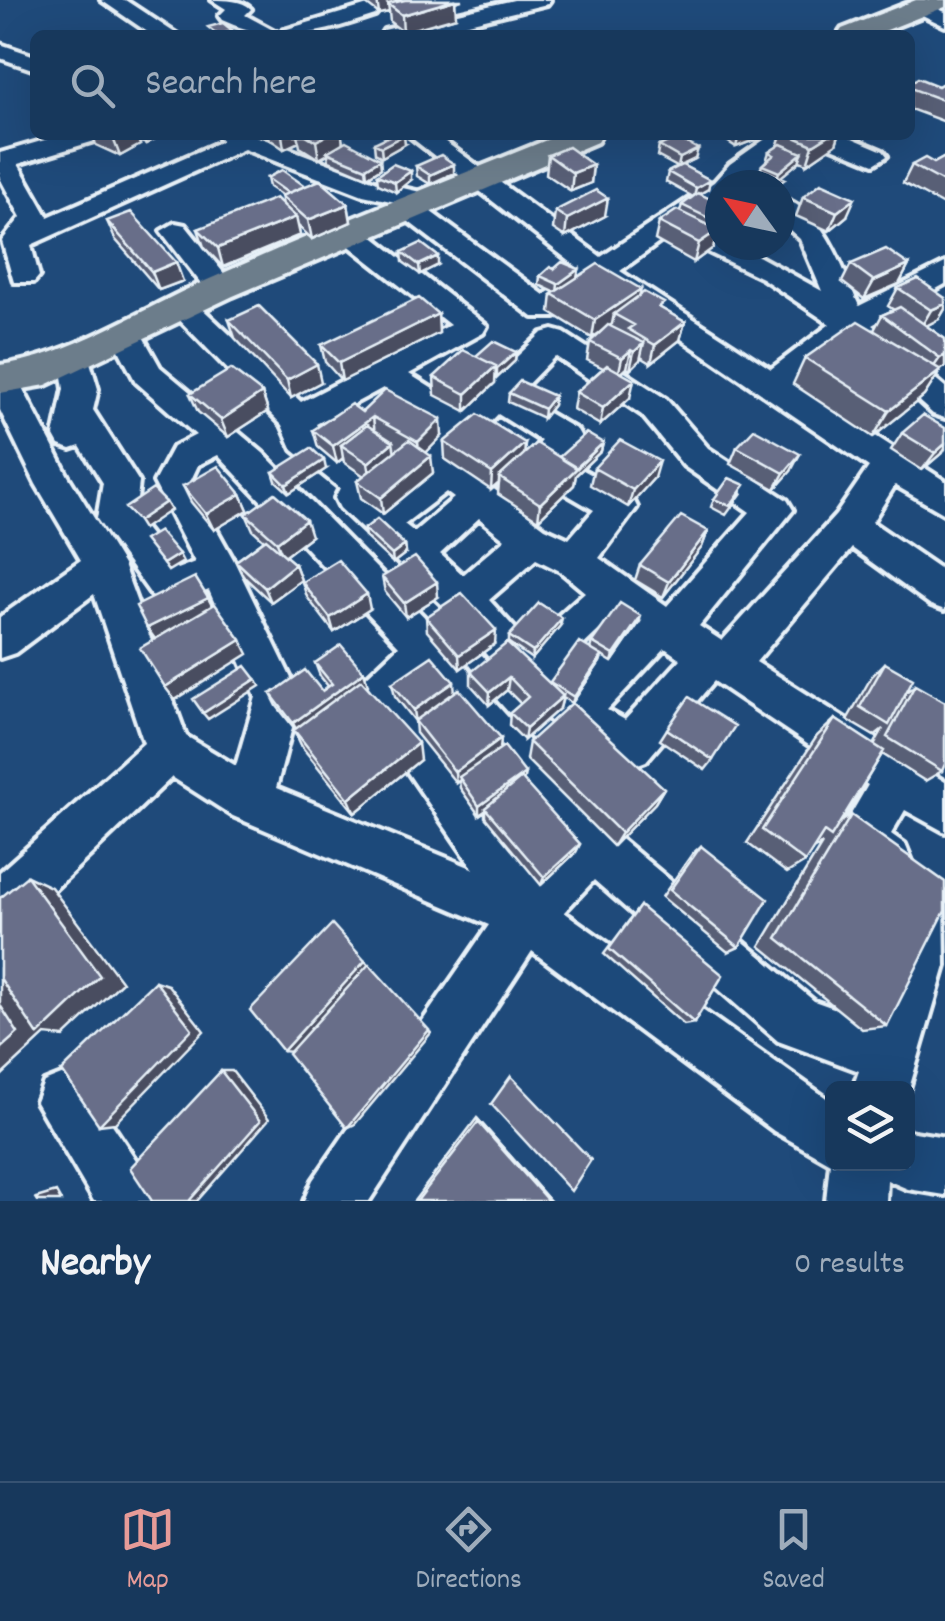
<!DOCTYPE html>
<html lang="en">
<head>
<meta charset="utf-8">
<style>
	:root { --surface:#17385c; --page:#244365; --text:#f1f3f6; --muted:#9eacbb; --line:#365272; --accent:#e69b98 }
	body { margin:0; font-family:Dekko,sans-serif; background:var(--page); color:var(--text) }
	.controls { position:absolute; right:30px; bottom:30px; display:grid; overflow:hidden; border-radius:15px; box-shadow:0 10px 40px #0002 }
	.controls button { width:90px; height:90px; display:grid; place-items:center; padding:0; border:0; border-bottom:2px solid var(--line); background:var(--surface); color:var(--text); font:50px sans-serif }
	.compass { position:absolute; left:705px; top:170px; width:90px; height:90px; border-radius:50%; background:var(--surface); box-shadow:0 10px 40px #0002; rotate:303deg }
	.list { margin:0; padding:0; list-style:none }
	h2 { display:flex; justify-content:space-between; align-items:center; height:130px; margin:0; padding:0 40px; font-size:42px }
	h2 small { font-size:32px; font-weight:400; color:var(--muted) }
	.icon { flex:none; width:55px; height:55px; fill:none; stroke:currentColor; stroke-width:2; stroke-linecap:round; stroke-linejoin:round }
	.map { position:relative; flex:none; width:945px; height:1201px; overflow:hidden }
	.search { position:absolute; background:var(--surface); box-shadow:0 10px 40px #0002; left:30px; right:30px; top:30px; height:110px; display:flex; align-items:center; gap:25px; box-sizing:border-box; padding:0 35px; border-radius:15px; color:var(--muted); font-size:38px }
	.sheet { height:280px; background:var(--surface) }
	nav { display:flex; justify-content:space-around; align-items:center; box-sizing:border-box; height:140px; border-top:2px solid var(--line); background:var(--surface); font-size:28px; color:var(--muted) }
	nav a { display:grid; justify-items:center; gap:5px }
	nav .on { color:var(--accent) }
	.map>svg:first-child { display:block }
</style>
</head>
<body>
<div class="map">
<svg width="945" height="1201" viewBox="0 0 945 1201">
	<rect width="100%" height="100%" fill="#1f4a7a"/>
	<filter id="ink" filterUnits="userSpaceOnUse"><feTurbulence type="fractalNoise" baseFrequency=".01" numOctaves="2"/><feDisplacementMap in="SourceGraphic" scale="20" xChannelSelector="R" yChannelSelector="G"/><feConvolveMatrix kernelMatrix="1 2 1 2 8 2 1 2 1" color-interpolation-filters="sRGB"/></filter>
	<g filter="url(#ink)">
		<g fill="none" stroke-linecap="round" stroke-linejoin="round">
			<defs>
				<path id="minor" d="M101,0H125L178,35H152Z
					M212,0C226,0 242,0 251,9L245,15L282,35L284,30L368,5L378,11L375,15C318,34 279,46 222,20L219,16L226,9Z
					M514,0H550L547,4L419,35H381L384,30Z
					M921,1L945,12V26L914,11V3Z
					M0,44L35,56V70L0,58Z
					M62,135H101L98,140L18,164L48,217L222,141L217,135H253L380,183L434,195L438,201L427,209L544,295L581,270L408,135H436L601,257L714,182L730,164L771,135H799L739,185H720V200L689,222L720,236V245H738L822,291L800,239L780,221V198C825,209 842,269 859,306L945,263V284L872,325L945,387V418L933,414L850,339L795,384L945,481V514L895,485L872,522L945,572V610L931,605L852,548L756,662L945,782V832L905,810L891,834L905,844L912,861L905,878L888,885C865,876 845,866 835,842L868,785L714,681L646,761L630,767L559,729L512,684L449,611L340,508L335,498L340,488L293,450L282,425L166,306L170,299H192L301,402L450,325L342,240L338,234L352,226L362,228L487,326L483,333L409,374L463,408L542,333L553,330L564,333L666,399L708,448L787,500L793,510L699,626L722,641L836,515L869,467L601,284L555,317H533L400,215L396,209L400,203L363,195L244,149L31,245L39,276L34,282H14L2,241L21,217L0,178V153ZM671,234L762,278L830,324L771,369L620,271ZM555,356L642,415L684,466L750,512L667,606L599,558L637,507L632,497L565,460L582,439L577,430L517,395ZM383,388L442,428L413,460L421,472L382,500L378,497L383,487L378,477L320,434L316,424ZM498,414L541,441L522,462L527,471L594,510L569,539L545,528L454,459ZM446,492L454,498L414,532L404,524ZM479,518L505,539L463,575L440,554ZM536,559L560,571L585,592L528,643L489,600ZM615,615L633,626L573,686L556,671ZM665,648L681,659L625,720L607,710Z
					M812,135H845L883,151L887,156L874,164L815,140Z
					M175,223L185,225L230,281L235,288L230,295H210L161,231Z
					M126,323L137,326L160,367L263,453L441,634L493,701L610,830L814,1001L875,1023L893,966L901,910L908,892L926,885L944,892L945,966L908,1092V1088H853L859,1071L778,1041L594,880L564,912L832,1102V1164H908V1131L945,1137V1195L908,1189L887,1180L886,1201H826L830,1163L774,1131L532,951L369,1201H304L313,1180L489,925L233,816L172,777L18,924L0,931V872L144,743L94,594L15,653L0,658V617L81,560L36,484L0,410V369L14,372L68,476L123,565L186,736L236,766L256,697L209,590L169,605L155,600L97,519L103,483L80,446L71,449L59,445L54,436L64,389L59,357L64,349L75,346L86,349L98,389L93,410L139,482L135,516L177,569L195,562L154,482L173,447L196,435L136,382L110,333L115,326ZM218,455L399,646L362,681L355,695L474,869L276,788L300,697L233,559L190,482L198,465ZM424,677L560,845L535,871L404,697Z
					M64,1074L84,1082L149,1180L158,1201H94L36,1102L44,1082Z"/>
				<path id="major" d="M916,0H945V7L874,35H838L842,29Z
					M559,135H601L597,142L233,296L46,385L0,393V365C68,357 142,309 205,281C321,229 441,183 559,135Z"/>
			</defs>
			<use href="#minor" stroke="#e8f1f8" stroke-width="8"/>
			<use href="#major" stroke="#e8f1f8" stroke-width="8"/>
			<use href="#minor" fill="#1f4a7a" fill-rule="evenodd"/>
			<use href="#major" fill="#6c7d8b" fill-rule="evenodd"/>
		</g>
		<path fill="#595f76" stroke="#e8f1f8" stroke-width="2.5" d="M366,0H462L455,2L456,17L403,32L390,22L389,12L379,14L366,4Z
			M945,82V122L910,109V83L938,86Z
			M93,135H156L157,138L146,144L138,141L140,145L120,156L96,145Z
			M267,135H341L343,143L380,159L381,168L367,177L329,161L328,154L319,159L300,147L299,142L284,149L268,138Z
			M718,135H770L761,138L758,136L757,139L736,147Z
			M781,135H839L836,144L807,164L800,161L780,177L781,188L780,189V185H742L748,184L749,179L760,171L762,165L766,161L769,152L777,147Z
			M374,143L405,144L382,157L375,153Z
			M659,146L695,159L682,165L710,180L708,189L700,194L712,200L720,195V232L717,234L713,248L694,262L655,240L659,222L680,211L682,205L693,197L666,182L668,172L677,167L657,156Z
			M548,155L593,165L591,183L571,191L546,174Z
			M945,157V206L903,183L912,165L934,163Z
			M416,166L454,173L430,184L417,176Z
			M377,175L411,180L396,192L378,184Z
			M267,178L305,186L348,204L351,222L312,239L298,226L300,235L223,267L204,247L198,229L283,205L281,195L269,187Z
			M803,197L847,216L829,231L796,216Z
			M555,211L605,216L565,237L553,229Z
			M107,221L183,281L159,290L115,239Z
			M402,252L438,265L420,274L403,262Z
			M851,264L909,265L899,284L864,299L842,282Z
			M554,269H579L578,277L639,296L685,322L680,340L651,363L641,357L640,360L630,370L627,368L622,373L630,398L600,425L573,409L576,392L603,368L587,360L590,342L596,335L592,338L550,312L552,294L554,292L539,285L540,276Z
			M898,288L945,298V309L939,319L926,326L945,339V367L940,370L924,396L873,437L793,384L805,358L874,330L882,315L894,310L888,306Z
			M438,314L439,333L342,381L325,362L321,345Z
			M229,320L321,382L291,398L235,338Z
			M516,352L515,361L497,378L495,377V383L466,411L435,395L434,377L476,356Z
			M262,393L268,411L228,437L198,412L190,394Z
			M509,393L554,396L553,405L543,418L508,402Z
			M362,412L442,436L426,452L433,473L383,514L361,498L357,481L364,476L344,462L343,458L337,463L318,447L313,430Z
			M902,433L943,452L922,470L891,450Z
			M444,442L525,443L524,454L559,457L603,443L601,451L576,475L574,485L538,520L498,494L499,483L491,490L445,459Z
			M737,447L791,471L775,489L730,464Z
			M594,468L654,478L628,507L590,485Z
			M326,469L289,493L276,481L273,472Z
			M183,486L241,494L248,510L214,530L191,502Z
			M741,494L726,515L711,507L714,499Z
			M246,514L311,536L285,556L295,564L301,580L271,602L243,576L236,561L264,540L253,530Z
			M364,529L405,545L406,553L393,563L365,537Z
			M708,531L702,547L663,597L635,580L640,565Z
			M382,577L438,597L406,617L385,592Z
			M302,582L370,609L334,632L307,597Z
			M426,617L495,644L460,669L427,631Z
			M639,623L612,662L602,656L600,662L572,703L563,698L560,708L524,740L509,725L510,713L521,704L507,690L489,705L471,685V672L550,683L590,649L592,642Z
			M560,626L532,659L509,643V636Z
			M315,663L364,672L367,686L420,760L355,813L302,747L294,730L295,729L277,706L271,694L322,691L328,686L320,676Z
			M885,663L905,693L915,685L942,771L925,781L882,754L841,822L851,815L887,1026L862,1029L760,946L822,844L813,850L805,862L787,873L747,843L817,736L835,719L874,745L883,729L874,736L847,720L872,676Z
			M392,683L454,692L501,738L500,749L523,781L580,844L576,852L541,885L485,817V811L479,815L460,788L459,780L456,783L416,733L415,721L395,696Z
			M667,729L713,760L705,770L660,740Z
			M529,742L664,788L655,803L613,846L526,759Z
			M701,846L739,947L728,952L662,897L692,854Z
			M640,906L694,1023L684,1025L604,954Z
			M477,1118L550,1201H414Z"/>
		<path fill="#484d60" stroke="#e8f1f8" stroke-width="2.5" d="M377,0H430L388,4L389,12L379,14Z
			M455,0L456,17L403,32L402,15Z
			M118,135H136L140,145L120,156L113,138Z
			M143,135H156L157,138L146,144Z
			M282,135H297L299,142L284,149Z
			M327,135H342L343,147L327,152L328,154L319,159L316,141Z
			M404,135L405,144L382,157L381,147Z
			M739,135H759L757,139L736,147Z
			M829,135H839L836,144L807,164L813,145Z
			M698,149L695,159L678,167L680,158Z
			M802,153L799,162L776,181L779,172Z
			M380,159L381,168L367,177L366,168Z
			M454,164V173L430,184V175Z
			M593,165L591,183L571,191L573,173Z
			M411,171V180L396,192L395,182Z
			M710,180L708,189L694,197L696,188Z
			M608,198L605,216L565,237L567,219Z
			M855,198L847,216L829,231L837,212Z
			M348,204L351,222L312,239L308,220Z
			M296,217L300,235L223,267L218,248Z
			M720,218V232L717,234L713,248L694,262L699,243L711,235L715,221Z
			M438,256V265L420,274L419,265Z
			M176,262L183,281L159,290L152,272Z
			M909,265L899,284L864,299L874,281Z
			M579,269L577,278L557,293L558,284Z
			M641,289L637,307L614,314L612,324L592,338L595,320Z
			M945,304V309L939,319L920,329L931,310Z
			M438,314L439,333L342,381L339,363Z
			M685,322L680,340L651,363L655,345Z
			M644,343L640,360L630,370L634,352Z
			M631,350L627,368L618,376L622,358Z
			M516,352L515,361L497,378V369Z
			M945,355V367L928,375L940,358Z
			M317,364L321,382L291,398L287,380Z
			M496,366L495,383L466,411V394Z
			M941,370L924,396L873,437L889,411Z
			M634,380L630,398L600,425L603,408Z
			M262,393L268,411L228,437L221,420Z
			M554,396L553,405L543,418L544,409Z
			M373,417L375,435L341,445L343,458L337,463L333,446Z
			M441,419L442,436L420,459L418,442Z
			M393,442L396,459L371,480L368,463Z
			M525,443L524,460L499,477V483L491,490L492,473Z
			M603,443L601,451L576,475L574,485L538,520L540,504Z
			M945,444V449L943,452L922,470L935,453Z
			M800,454L791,471L775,489L784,473Z
			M431,456L433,473L383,514L381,498Z
			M324,460L326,469L289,493L286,485Z
			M659,461L654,478L628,507L633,490Z
			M241,494L248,510L214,530L206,514Z
			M166,502L171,510L143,529L138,521Z
			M306,520L311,536L283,557L277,542Z
			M708,531L702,547L663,597L669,582Z
			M405,545L406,553L393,563L392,555Z
			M179,554L183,562L168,571L163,564Z
			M295,564L301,580L271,602L265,588Z
			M437,582L438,597L406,617L404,603Z
			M367,594L370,609L334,632L330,618Z
			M208,598L216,613L158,643L147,628Z
			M641,616L639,623L612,662L614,655Z
			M562,618L560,626L532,659L533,652Z
			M496,630L495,644L460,669L459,655Z
			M241,640L248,654L175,700L165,687Z
			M602,656L600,662L572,703L574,697Z
			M364,672L368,685L299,735L293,723Z
			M509,677L507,690L489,705L490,692Z
			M256,679L260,686L208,719L203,713Z
			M454,682L455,695L416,723L414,710Z
			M563,696L560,708L524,740L526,728Z
			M501,738L500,749L456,783L455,772Z
			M418,743L420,760L355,813L349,799Z
			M525,773L523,783L485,808V811L479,815V806Z
			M664,788L655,803L613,846L621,833Z
			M580,844L576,852L541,885L544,877Z
			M27,876L51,887L122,982L64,1037L45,1035L0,1077V968Z
			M365,961L431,1033L355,1124L347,1128L291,1052L283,1051Z
			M155,981L168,985L204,1031L115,1123L99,1125Z
			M221,1071H232L269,1119L197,1201H189Z
			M477,1118L550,1201H548L478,1122Z
			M56,1192L61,1201H38L36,1198Z"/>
		<path fill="#676e89" stroke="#e8f1f8" stroke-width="2.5" d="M405,0H455L402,15L388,4Z
			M223,23L233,31L218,35L208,27Z
			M918,78L938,86L945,82V101L910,88V83Z
			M306,135H327L316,141Z
			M391,135H404L381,147L374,143Z
			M790,135H829L813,145Z
			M677,138L698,149L680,158L659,146Z
			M346,141L380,159L366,168L327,152Z
			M781,144L802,153L779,172L762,165L774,155L769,152Z
			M568,147L593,165L573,173L548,155Z
			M441,155L454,164L430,175L416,166Z
			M945,157V183L912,165L925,158L934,163Z
			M393,164L411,171L395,182L377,175Z
			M682,165L710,180L696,188L668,172Z
			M761,169L785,179L777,185H763L749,179Z
			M282,170L305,186L288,193L267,178Z
			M320,180L348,204L308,220L281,196Z
			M821,183L855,198L837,212L803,197Z
			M596,190L608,198L567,219L555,211Z
			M698,193L720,204V218L715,221L682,205Z
			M719,195H720V204L712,200Z
			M276,198L296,217L218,248L198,229Z
			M677,210L718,230L699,243L659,222Z
			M131,212L176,262L152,272L107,221Z
			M421,243L438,256L419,265L402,252Z
			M886,249L909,265L874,281L851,264Z
			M562,262L579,269L558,284L540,276L550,267L554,269Z
			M598,264L641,289L595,320L552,294Z
			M918,279L945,298V304L931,310L898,288Z
			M644,292L664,303L659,307L685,322L655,345L628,329L634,325L614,314Z
			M419,298L438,314L339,363L321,345Z
			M259,306L317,364L287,380L229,320Z
			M900,307L945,339V355L940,358L882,315Z
			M858,321L941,370L889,411L805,358Z
			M608,325L644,343L634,352L631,350L622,358L590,342Z
			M493,341L516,352L497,369L495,368L496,366L476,356Z
			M463,350L496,366L466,394L434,377Z
			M607,365L634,380L603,408L576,392Z
			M231,369L262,393L221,420L190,394Z
			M520,381L554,396L544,409L509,393Z
			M385,390L441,419L418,442L373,417L333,446L313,430L351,404L362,412Z
			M478,414L525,443L492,473L444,442Z
			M923,415L945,428V444L935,453L902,433Z
			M367,425L393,442L368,463L341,445Z
			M754,429L800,454L784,473L737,447Z
			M586,433L603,443L576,468L559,457Z
			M409,440L431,456L381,498L357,481Z
			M620,440L659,461L633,490L594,468Z
			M536,443L577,468L540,504L499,477Z
			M311,448L324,460L286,485L273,472Z
			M218,466L241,494L206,514L183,486Z
			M729,478L745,485L730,506L714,499Z
			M153,489L166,502L138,521L125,508Z
			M275,493L306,520L277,542L246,514Z
			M681,516L708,531L669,582L640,565Z
			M377,519L405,545L392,555L364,529Z
			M159,531L179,554L163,564L144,540Z
			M266,539L295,564L265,588L236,561Z
			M415,557L437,582L404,603L382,577Z
			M338,560L367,594L330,618L302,582Z
			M195,577L208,598L147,628L136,606Z
			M462,593L496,630L459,655L426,617Z
			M539,603L562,618L533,652L509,636Z
			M620,603L641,616L614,655L592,642Z
			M215,604L241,640L165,687L140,648Z
			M579,642L602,656L574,697L550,682Z
			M507,643L563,696L526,728L510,713L528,697L509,677L490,692L471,672Z
			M341,645L364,672L293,723L271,694L305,670L322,691L332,684L315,663Z
			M432,656L454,682L414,710L392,683Z
			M885,663L913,679L889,725L860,707Z
			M246,666L256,679L203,713L193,699Z
			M361,680L418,743L349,799L294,730Z
			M915,685L945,702V764L942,771L887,737Z
			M459,689L501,738L455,772L415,721Z
			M689,697L735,726L713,760L667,729Z
			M572,703L664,788L621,833L529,742Z
			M835,719L884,751L831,837L824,832L805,862L762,830Z
			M504,746L525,773L479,806L459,777Z
			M521,778L580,844L544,877L485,808Z
			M851,815L945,882V911L887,1026L777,938Z
			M701,846L768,899L739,947L670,890Z
			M27,876L100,976L38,1035L0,978V898Z
			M640,906L723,975L694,1023L609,949Z
			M332,924L365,961L283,1051L250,1010Z
			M369,964L429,1030L347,1128L288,1054Z
			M155,981L192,1029L99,1125L62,1071Z
			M0,1005L18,1033L0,1049Z
			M221,1071L260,1121L189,1201H152L130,1168Z
			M511,1076L591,1160L571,1191L491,1104Z
			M478,1122L548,1201H417Z"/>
	</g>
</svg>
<div class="controls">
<button><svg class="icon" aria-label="layers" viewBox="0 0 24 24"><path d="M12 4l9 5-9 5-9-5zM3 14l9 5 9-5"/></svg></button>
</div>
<svg class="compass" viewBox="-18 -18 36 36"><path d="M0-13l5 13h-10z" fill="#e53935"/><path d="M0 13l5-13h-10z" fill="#9eacbb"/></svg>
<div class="search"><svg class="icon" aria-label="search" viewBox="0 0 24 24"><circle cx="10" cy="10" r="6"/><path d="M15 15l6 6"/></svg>Search here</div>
</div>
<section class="sheet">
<h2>Nearby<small>0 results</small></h2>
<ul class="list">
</ul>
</section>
<nav>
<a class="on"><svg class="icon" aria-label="map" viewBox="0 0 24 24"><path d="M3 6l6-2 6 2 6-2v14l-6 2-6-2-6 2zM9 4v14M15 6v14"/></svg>Map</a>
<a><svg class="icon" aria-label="directions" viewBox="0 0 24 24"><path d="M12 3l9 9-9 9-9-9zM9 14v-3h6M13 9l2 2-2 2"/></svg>Directions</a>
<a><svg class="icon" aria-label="saved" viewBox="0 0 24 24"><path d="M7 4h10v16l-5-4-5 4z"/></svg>Saved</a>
</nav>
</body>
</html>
